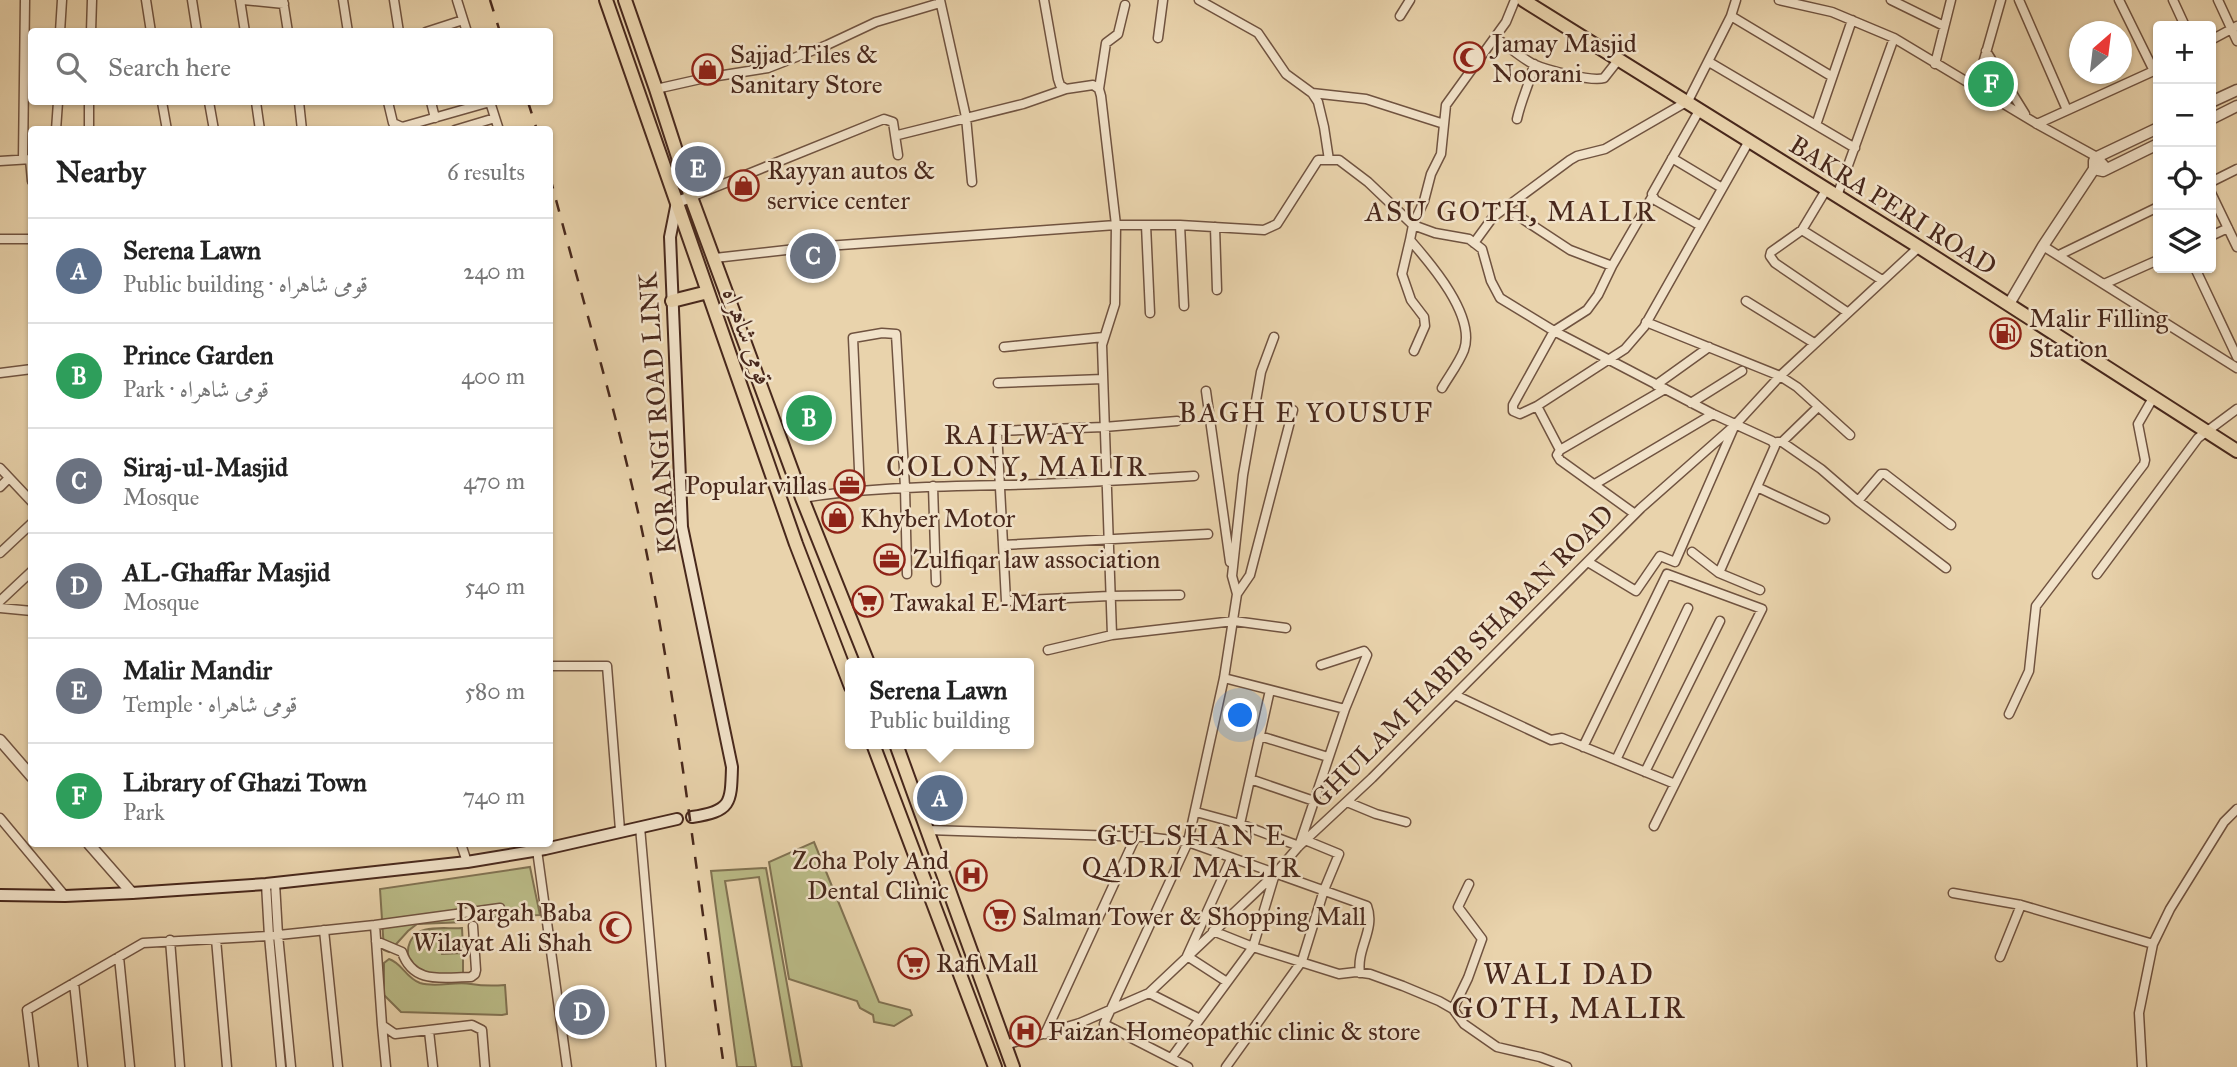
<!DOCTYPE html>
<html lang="en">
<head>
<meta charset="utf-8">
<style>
	:root { --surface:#fff; --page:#f2f2f2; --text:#222; --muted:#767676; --line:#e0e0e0; --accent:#7c3aed }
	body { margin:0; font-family:"IM FELL Great Primer",Amiri,serif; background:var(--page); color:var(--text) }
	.controls { position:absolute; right:21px; top:21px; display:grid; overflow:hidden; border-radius:7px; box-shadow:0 2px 5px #0004 }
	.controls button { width:63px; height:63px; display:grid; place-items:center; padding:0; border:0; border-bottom:2px solid var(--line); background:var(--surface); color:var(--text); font:35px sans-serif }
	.compass { position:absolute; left:2069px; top:21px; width:63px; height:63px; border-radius:50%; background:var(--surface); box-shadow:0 2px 5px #0004; rotate:28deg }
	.you { position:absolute; left:1241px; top:716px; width:24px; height:24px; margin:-18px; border:5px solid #fff; border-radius:50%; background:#1a73e8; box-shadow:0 0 0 10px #1a73e833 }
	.badge { display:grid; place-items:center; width:46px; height:46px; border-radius:50%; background:var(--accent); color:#fff; font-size:23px; font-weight:700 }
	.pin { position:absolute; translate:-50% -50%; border:4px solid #fff; box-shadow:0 2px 7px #0006 }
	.popup { position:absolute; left:845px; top:658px; width:189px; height:91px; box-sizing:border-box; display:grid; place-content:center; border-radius:7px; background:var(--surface); filter:drop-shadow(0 2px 5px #0005); font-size:23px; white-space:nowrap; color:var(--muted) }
	.popup b { font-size:26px; color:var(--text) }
	.popup::after { content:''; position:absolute; left:50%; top:100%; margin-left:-14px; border:14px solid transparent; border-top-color:var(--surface) }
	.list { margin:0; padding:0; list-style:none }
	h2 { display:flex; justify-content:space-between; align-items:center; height:91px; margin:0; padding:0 28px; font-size:30px }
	h2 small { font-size:23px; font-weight:400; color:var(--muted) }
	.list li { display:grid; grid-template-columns:46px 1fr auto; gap:21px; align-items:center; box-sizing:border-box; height:105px; padding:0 28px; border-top:2px solid var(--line) }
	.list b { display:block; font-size:26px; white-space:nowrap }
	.list p { margin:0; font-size:23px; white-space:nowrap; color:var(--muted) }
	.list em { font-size:23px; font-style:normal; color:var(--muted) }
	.icon { flex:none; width:38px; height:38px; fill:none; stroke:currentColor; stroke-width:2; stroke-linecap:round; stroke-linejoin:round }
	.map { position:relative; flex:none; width:2237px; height:1067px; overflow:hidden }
	.search { position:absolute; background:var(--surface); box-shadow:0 2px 5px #0004; left:28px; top:28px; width:525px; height:77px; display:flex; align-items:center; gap:18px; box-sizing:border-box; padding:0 24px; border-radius:7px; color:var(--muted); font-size:26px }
	.panel { position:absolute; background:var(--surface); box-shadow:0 2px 5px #0004; left:28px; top:126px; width:525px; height:721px; border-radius:7px }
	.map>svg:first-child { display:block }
</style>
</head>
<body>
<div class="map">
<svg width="2237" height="1067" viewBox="0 0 2237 1067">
	<rect width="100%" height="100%" fill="#e9d3ac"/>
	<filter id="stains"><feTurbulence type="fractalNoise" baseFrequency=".00286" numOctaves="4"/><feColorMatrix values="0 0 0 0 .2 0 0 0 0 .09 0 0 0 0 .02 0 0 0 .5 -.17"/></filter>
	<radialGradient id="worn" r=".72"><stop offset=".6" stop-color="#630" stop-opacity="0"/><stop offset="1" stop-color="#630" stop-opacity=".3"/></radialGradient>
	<path fill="#babb87" stroke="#817252" stroke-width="2" d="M814,842L879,1002L910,1010L912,1015L894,1026L874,1022L873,1015L860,1008L857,1001L789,979L769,862Z
		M530,867L540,915L469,918L466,922L417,924L408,931L389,952L384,950L380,889Z
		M766,868L802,1067H792L759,877L725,881L756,1067H737L711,871Z
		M462,928L463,948L441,950L442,954L463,953V974C451,974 437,976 425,974C405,970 402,942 419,932C430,926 450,929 462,928Z
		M389,959C402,963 406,978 420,983C436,988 455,981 471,984C483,986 493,986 505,985L507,1014L502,1015L401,1012L384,995V963Z"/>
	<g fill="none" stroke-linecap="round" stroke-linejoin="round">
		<defs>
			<path id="minor" d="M146,0L151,32
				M192,0L197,32
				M240,0L245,32
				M243,0L284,4
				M283,0L288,32
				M343,0L348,32
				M394,0L399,32
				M457,0L467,32
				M940,0L966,117L972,182
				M1044,0L1058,79L1060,85L1066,89L1093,85L1099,89L1101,96L1116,225H1180L1264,230L1277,224L1318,160H1339L1368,182L1413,225L1435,233L1469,239L1482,249L1491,281L1500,298L1554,331L1713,414L1772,441L1775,446L1719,573
				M1199,0L1258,33L1286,74L1312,93L1318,102L1324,127L1329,160
				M1779,0L1832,12L1894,38L2037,124L2097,157L2108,169
				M1891,0L1944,26
				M2019,0L2067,110
				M2119,0L2154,71
				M2173,0L2185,26
				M2218,0L2237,41
				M1400,16L1410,0
				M1731,16L1831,76
				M60,32L62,0
				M91,32L92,0
				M426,32L463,20
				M1158,38L1163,0
				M1496,38C1508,46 1520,57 1533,64C1546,70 1592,82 1604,78L1619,59
				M2211,40L2237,26
				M1986,51L2025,114
				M1709,62L1855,148
				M1935,64L1951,0
				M1976,88L2001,0
				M656,89L705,78L768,68L827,45L876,22L940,3
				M1099,89L1106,43L1118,34L1125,5
				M1312,93L1366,99L1444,124
				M162,102L167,130
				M209,102L214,130
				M256,102L260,130
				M299,102L302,130
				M388,102L393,123L402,127L490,102
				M431,102L435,118
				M490,102L499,130
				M1700,109L1652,194L1655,200L1701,226
				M1517,119C1521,100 1530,83 1534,64
				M2037,124L2158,69
				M1816,125L1852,20
				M56,130L58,102
				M89,130V102
				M455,130L495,118
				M898,135L1023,104L1066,89
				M1672,158L1722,188
				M23,159L25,0
				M30,159L32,181
				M0,161L32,159
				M2211,182L2237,169
				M1826,190L1802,230L1771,252L1770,256L1775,263L1847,312
				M2211,193L2237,247
				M1837,196L1894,38
				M691,197L884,119L893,122L898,155
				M1652,197L1612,266L1598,295L1587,310L1554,331L1513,405V411L1520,414L1537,406L1625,349L1644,327L1749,141
				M1506,208L1570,250L1612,266
				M1146,225L1150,313
				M1180,225L1184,306
				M1215,227L1217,290
				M1802,230L1882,280
				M2211,236L2228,228
				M0,239H32
				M1410,240L1402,274L1411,300L1424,317L1425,326L1414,351
				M1474,243L1493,217L1570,160L1577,156L1605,149L1688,101L1731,16L1736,0
				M2043,246L2237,368
				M2059,255L2158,207
				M715,258L813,247L1116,225L1115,304L1102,345L1112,635
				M2195,268L2237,357
				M2104,284L2158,260
				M1746,301L1814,343
				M1646,322L1780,376L1797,387L1850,435
				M1004,347L1104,337
				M0,373L32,369
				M998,383L1103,379
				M1656,385L1709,347
				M1442,388C1449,376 1459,363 1464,350C1476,316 1431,264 1410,240L1413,225L1424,201L1431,174L1441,154L1446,105L1506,22L1515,0
				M1206,391L1230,562
				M1691,403L1742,371
				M1537,406L1560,450L1557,455L1560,460L1635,514
				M1177,421L1104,427L997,431L1006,601L1109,596L1180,595
				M1777,442H1782L1818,407
				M1782,442L1821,469L1858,501L1946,568
				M1560,450L1665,389
				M0,468L32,502
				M1595,484L1713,414
				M933,486L936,582
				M0,487L9,478
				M1757,487L1825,519
				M860,491L853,338L882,333L896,334L905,487L907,574
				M802,498C868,487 934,487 1001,485C1065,484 1130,480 1194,476
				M1858,501L1881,474H1885L1951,525
				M1003,545L1208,534
				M1692,552L1719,573L1760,590
				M0,553L32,523
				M1588,562L1636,591L1660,556L1675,562L1734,427
				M2097,574L2198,438L2237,409
				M1237,594L1250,575L1293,410
				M0,601L32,571
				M0,608L32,611
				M1048,650L1112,635L1234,621L1286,628
				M550,666H607L620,830
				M1224,678L1345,709
				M1455,695L1551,740L1562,738L1675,784
				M2009,714L2029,671L2036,606L2144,464L2145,460L2138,424L2153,398
				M1260,736L1328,757
				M1583,747L1667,574L1762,609L1654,826
				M1616,760L1688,608
				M1645,772L1720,621
				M1250,779L1314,801
				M1347,802L1376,814L1406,822
				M1196,812L1240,824L1299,846L1345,709L1367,655L1364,651L1321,665
				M0,818L65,896
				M1240,824L1270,690
				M640,827L661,1067
				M928,830L1147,837L1188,842L1367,906C1376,929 1356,949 1360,973
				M461,844L467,862
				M537,850L567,1067
				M275,883L278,935L291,1067
				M266,884L269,936L281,1067
				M1953,893L2021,905L2153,944
				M375,925L500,908
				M324,930L338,1067
				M1213,931L1253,947L1339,974L1356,972L1370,974L1403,986L1439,1001L1453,1009L1464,1024L1497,1047L1540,1057L1567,1067
				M216,939L227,1067
				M170,940L180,1067
				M376,941L402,952C413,985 443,977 471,977L475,974L476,970L473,926
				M119,957L130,1067
				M2000,957L2021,905
				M1227,982L1187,956L1231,859
				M74,983L83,1067
				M1149,993L1200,1019
				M1453,1009L1468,978L1482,939L1458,907L1469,884
				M382,1025L386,1067
				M429,1031L433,1067
				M1045,1034L1136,836
				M1005,1045L1080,1023L1149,993L1275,874L1299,846L1372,778L1641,508L1735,425L1780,376L1919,247
				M1172,1057L1253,947L1274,877
				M34,1067L27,1010L143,943L269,936L375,925L382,1025L395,1034L472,1025L482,1030L485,1067
				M1188,1067L1104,1024L1188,842L1224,678L1237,594L1232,576L1243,475L1261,372L1274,337
				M1226,1067L1302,961L1324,890L1339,854L1305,840
				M2142,1067L2139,1013L2153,944L2170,909L2224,822L2237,809"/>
			<path id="tertiary" d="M2211,102L2237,90
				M2211,119L2237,106
				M2094,169L2103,171L2158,144
				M2009,304L2043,246L2094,169V161L2097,157L2158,128
				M0,740L32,777
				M89,844L132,893"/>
			<path id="secondary" d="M691,197L677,202L670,237L682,527L732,767C731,804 731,811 692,817
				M0,895L65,896L132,893L266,884L467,862L545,849L677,819"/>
			<path id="primary" d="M1523,0L1919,247L2237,451"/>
			<path id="trunk" d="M606,0L796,544L851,687
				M625,0L656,89L691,197L802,498L868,663
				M672,301L708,292
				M873,744L995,1067
				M896,744L1013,1067"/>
		</defs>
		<use href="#minor" stroke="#705340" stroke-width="11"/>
		<use href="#tertiary" stroke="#705340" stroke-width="13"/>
		<use href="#secondary" stroke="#48281c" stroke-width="14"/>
		<use href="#primary" stroke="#48281c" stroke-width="16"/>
		<use href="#trunk" stroke="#48281c" stroke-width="16"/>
		<use href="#minor" stroke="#f1e2c9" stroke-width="8"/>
		<use href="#tertiary" stroke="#f1e2c9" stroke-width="10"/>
		<use href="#secondary" stroke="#f1e2c9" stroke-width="10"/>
		<use href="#primary" stroke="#e9d3ac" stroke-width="12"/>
		<use href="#trunk" stroke="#e9d3ac" stroke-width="12"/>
		<path stroke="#48281c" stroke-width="2.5" stroke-dasharray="12 12" stroke-linecap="butt" d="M490,0L500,32
			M528,102L537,130
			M550,177C582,300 621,425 646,550C680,721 699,895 724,1067"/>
	</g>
	<defs>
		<symbol id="mosque-ring" viewBox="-11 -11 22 22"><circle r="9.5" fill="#f1e2c9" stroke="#8f2418" stroke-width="1.5"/><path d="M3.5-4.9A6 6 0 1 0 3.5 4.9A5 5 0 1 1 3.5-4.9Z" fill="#8f2418"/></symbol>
		<symbol id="shop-ring" viewBox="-11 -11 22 22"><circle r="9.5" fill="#f1e2c9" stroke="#8f2418" stroke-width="1.5"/><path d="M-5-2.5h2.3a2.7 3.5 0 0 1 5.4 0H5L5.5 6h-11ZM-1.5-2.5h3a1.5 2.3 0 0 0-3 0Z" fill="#8f2418"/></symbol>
		<symbol id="fuel-ring" viewBox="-11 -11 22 22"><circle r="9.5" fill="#f1e2c9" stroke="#8f2418" stroke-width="1.5"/><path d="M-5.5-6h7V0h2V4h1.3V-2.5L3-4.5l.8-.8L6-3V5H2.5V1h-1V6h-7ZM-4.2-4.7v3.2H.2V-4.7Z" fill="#8f2418"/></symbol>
		<symbol id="office-ring" viewBox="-11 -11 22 22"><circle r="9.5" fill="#f1e2c9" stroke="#8f2418" stroke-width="1.5"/><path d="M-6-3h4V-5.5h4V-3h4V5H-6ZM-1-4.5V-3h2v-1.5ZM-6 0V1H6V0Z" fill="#8f2418"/></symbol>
		<symbol id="supermarket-ring" viewBox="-11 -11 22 22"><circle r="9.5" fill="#f1e2c9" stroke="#8f2418" stroke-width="1.5"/><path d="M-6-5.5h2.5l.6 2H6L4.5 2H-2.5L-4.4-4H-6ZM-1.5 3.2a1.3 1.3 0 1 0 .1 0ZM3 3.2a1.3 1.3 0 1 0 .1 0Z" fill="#8f2418"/></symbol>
		<symbol id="hospital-ring" viewBox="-11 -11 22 22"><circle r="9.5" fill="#f1e2c9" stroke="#8f2418" stroke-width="1.5"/><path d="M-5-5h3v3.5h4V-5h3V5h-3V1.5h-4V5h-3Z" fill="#8f2418"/></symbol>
	</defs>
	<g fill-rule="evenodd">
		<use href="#mosque-ring" x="1452" y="40" width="35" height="35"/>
		<use href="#shop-ring" x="690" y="52" width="35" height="35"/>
		<use href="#shop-ring" x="726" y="168" width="35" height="35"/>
		<use href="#fuel-ring" x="1988" y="316" width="35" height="35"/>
		<use href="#office-ring" x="832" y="468" width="35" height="35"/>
		<use href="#shop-ring" x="820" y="500" width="35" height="35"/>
		<use href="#office-ring" x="872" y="542" width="35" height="35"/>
		<use href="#supermarket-ring" x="850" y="584" width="35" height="35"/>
		<use href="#hospital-ring" x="954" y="858" width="35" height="35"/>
		<use href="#supermarket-ring" x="982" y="898" width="35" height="35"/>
		<use href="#mosque-ring" x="598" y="910" width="35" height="35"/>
		<use href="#supermarket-ring" x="896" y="946" width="35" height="35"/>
		<use href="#hospital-ring" x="1008" y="1014" width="35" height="35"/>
	</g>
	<g text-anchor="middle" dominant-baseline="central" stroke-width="5" stroke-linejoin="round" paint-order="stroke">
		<g font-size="26" fill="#48281c" stroke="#f1e2c9" text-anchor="start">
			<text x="1492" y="43">Jamay Masjid<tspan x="1492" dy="30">Noorani</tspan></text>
			<text x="730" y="54">Sajjad Tiles &amp;<tspan x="730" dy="30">Sanitary Store</tspan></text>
			<text x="767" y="170">Rayyan autos &amp;<tspan x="767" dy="30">service center</tspan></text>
			<text x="2029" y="318">Malir Filling<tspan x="2029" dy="30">Station</tspan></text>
			<text x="827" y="485" text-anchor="end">Popular villas</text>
			<text x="860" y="518">Khyber Motor</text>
			<text x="913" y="559">Zulfiqar law association</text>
			<text x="890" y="602">Tawakal E-Mart</text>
			<text x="949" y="860" text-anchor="end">Zoha Poly And<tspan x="949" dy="30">Dental Clinic</tspan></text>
			<text x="592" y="912" text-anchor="end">Dargah Baba<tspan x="592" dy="30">Wilayat Ali Shah</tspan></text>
			<text x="1022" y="916">Salman Tower &amp; Shopping Mall</text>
			<text x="936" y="963">Rafi Mall</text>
			<text x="1048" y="1031">Faizan Homeopathic clinic &amp; store</text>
		</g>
		<g font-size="26" fill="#48281c" stroke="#f1e2c9">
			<text transform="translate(1893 205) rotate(32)">BAKRA PERI ROAD</text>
			<text transform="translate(748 336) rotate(70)">قومی شاہراہ</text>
			<text transform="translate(657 413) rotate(-94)">KORANGI ROAD LINK</text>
			<text transform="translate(1462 656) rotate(-45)">GHULAM HABIB SHABAN ROAD</text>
		</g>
		<g font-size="28" letter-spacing="2" fill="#48281c" stroke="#f1e2c9">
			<text x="1511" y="211">ASU GOTH, MALIR</text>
			<text x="1306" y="412">BAGH E YOUSUF</text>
			<text x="1017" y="434">RAILWAY<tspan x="1017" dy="32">COLONY, MALIR</tspan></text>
			<text x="1192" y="835">GULSHAN E<tspan x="1192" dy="32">QADRI MALIR</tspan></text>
		</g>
		<g font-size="30" letter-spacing="2" fill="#48281c" stroke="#f1e2c9">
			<text x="1569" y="974">WALI DAD<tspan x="1569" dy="34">GOTH, MALIR</tspan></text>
		</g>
	</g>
	<rect width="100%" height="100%" filter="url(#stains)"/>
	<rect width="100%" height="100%" fill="url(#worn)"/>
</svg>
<div class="controls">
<button>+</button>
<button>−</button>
<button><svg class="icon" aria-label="locate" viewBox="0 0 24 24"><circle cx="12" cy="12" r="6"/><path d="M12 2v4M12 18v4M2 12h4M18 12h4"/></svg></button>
<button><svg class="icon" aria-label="layers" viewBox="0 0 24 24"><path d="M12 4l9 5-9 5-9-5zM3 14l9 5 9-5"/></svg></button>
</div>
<svg class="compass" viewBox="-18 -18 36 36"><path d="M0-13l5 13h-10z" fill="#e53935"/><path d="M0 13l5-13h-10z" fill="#767676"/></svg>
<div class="you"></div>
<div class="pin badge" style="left:940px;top:798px;background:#5c6f8a">A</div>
<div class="popup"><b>Serena Lawn</b>Public building</div>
<div class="pin badge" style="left:809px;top:418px;background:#2e9e5b">B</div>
<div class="pin badge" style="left:813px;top:256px;background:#6b7280">C</div>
<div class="pin badge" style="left:582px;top:1012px;background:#6b7280">D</div>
<div class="pin badge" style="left:698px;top:169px;background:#6b7280">E</div>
<div class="pin badge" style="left:1991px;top:84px;background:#2e9e5b">F</div>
<div class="search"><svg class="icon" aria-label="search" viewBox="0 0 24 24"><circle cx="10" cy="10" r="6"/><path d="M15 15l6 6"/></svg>Search here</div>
<section class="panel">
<h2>Nearby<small>6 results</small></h2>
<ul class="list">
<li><span class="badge" style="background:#5c6f8a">A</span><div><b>Serena Lawn</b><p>Public building · قومی شاہراہ</p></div><em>240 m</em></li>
<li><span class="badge" style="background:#2e9e5b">B</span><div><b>Prince Garden</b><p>Park · قومی شاہراہ</p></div><em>400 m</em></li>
<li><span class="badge" style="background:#6b7280">C</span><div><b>Siraj-ul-Masjid</b><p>Mosque</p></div><em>470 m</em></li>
<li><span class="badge" style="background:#6b7280">D</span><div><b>AL-Ghaffar Masjid</b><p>Mosque</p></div><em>540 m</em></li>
<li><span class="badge" style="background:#6b7280">E</span><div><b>Malir Mandir</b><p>Temple · قومی شاہراہ</p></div><em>580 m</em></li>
<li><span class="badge" style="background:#2e9e5b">F</span><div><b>Library of Ghazi Town</b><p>Park</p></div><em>740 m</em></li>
</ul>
</section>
</div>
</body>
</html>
